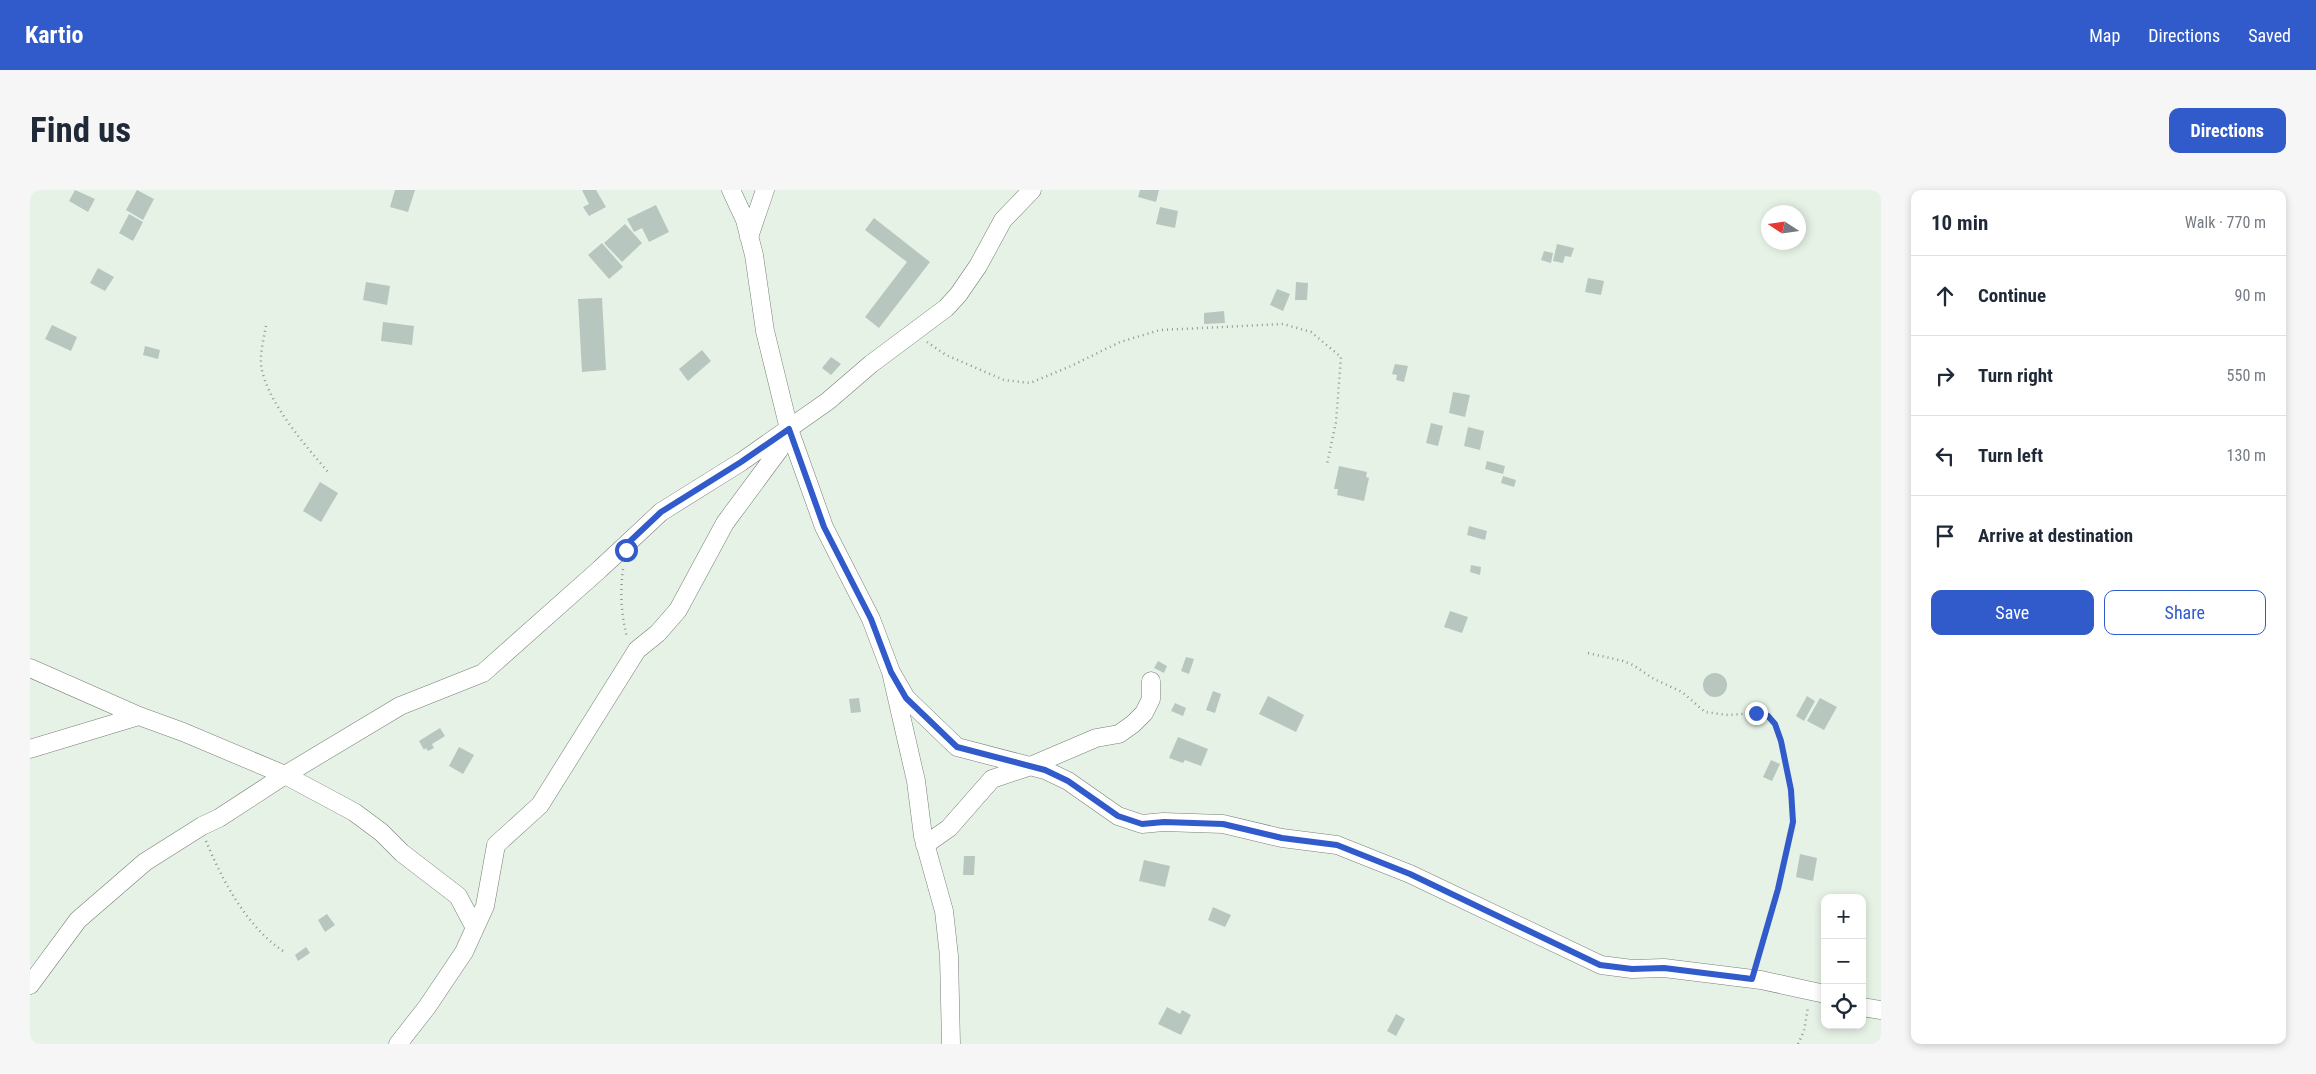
<!DOCTYPE html>
<html lang="en">
<head>
<meta charset="utf-8">
<style>
	:root { --surface:#fff; --page:#f6f6f7; --text:#1f2937; --muted:#747a83; --line:#e0e1e3; --accent:#315bcb }
	body { margin:0; font-family:"Roboto Condensed",sans-serif; background:var(--page); color:var(--text) }
	.controls { position:absolute; right:15px; bottom:15px; display:grid; overflow:hidden; border-radius:10px; box-shadow:0 2px 8px #0003 }
	.controls button { width:45px; height:45px; display:grid; place-items:center; padding:0; border:0; border-bottom:1px solid var(--line); background:var(--surface); color:var(--text); font:25px sans-serif }
	.compass { position:absolute; left:1731px; top:15px; width:45px; height:45px; border-radius:50%; background:var(--surface); box-shadow:0 2px 8px #0003; rotate:282deg }
	.stop { position:absolute; width:15px; height:15px; margin:-11px; border:4px solid #315bcb; border-radius:50%; background:#fff }
	.stop.end { background:#315bcb; border-color:#fff; box-shadow:0 1px 5px #0008 }
	.list { margin:0; padding:0; list-style:none }
	h2 { display:flex; justify-content:space-between; align-items:center; height:65px; margin:0; padding:0 20px; font-size:21px }
	h2 small { font-size:16px; font-weight:400; color:var(--muted) }
	.list li { display:grid; grid-template-columns:32px 1fr auto; gap:15px; align-items:center; box-sizing:border-box; height:80px; padding:0 20px; border-top:1px solid var(--line) }
	.list b { display:block; font-size:19px; white-space:nowrap }
	.list em { font-size:16px; font-style:normal; color:var(--muted) }
	.actions { display:flex; gap:10px; padding:15px 20px }
	.actions a { flex:1; padding:11px 0; border:1px solid var(--accent); border-radius:10px; text-align:center; font-size:18px; color:var(--accent) }
	.actions .main { background:var(--accent); color:#fff }
	.icon { flex:none; width:28px; height:28px; fill:none; stroke:currentColor; stroke-width:2; stroke-linecap:round; stroke-linejoin:round }
	.map { position:relative; flex:none; width:1851px; height:854px; overflow:hidden; border-radius:10px }
	header { display:flex; align-items:center; gap:30px; box-sizing:border-box; height:70px; padding:0 25px; background:var(--accent); color:#fff }
	header strong { font-size:24px }
	nav { display:flex; gap:28px; margin-inline-start:auto; font-size:18px }
	.intro { display:flex; align-items:center; justify-content:space-between; box-sizing:border-box; height:120px; padding:0 30px }
	h1 { margin:0; font-size:35px }
	.button { padding:12px 22px; border-radius:10px; background:var(--accent); color:#fff; font-size:18px; font-weight:700 }
	main { display:flex; gap:30px; padding:0 30px }
	aside { flex:1; background:var(--surface); border-radius:10px; box-shadow:0 2px 8px #0003 }
	.map>svg:first-child { display:block }
</style>
</head>
<body>
<header>
<strong>Kartio</strong>
<nav><a>Map</a><a>Directions</a><a>Saved</a></nav>
</header>
<div class="intro"><h1>Find us</h1><a class="button">Directions</a></div>
<main>
<div class="map">
<svg width="1851" height="854" viewBox="0 0 1851 854">
	<rect width="100%" height="100%" fill="#e7f2e6"/>
	<path fill="#b7c6bf" d="M45,0L65,9L58,22L39,11Z
		M107,0L124,9L113,30L96,20Z
		M365,0H385L378,22L360,17Z
		M552,0H566L576,17L559,26L553,17L559,14Z
		M1110,0H1129L1126,12L1108,7Z
		M626,15L639,42L619,52L612,38L604,42L597,29Z
		M1130,17L1148,21L1145,38L1126,34Z
		M99,24L113,32L103,51L89,43Z
		M844,28L900,72L849,138L835,127L877,72L835,40Z
		M595,34L612,53L592,72L574,53Z
		M572,53L593,77L579,89L558,65Z
		M1527,54L1544,58L1541,67L1535,66L1533,73L1523,71Z
		M1514,61L1523,63L1521,73L1511,70Z
		M68,78L84,87L75,101L60,93Z
		M1558,88L1574,91L1571,105L1555,102Z
		M336,92L360,96L357,115L333,110Z
		M1266,92L1278,93L1277,110H1265Z
		M1247,99L1260,104L1253,121L1240,115Z
		M572,108L576,180L552,182L548,109Z
		M1194,121L1195,133L1174,134V123Z
		M353,132L384,136L382,155L351,151Z
		M22,135L47,147L41,161L15,149Z
		M115,156L130,160L128,169L113,165Z
		M672,160L681,171L658,191L649,179Z
		M801,167L811,174L801,185L792,178Z
		M1365,174L1378,176L1374,192L1366,190L1367,185L1362,184Z
		M1423,202L1440,205L1435,227L1419,223Z
		M1401,233L1413,236L1408,256L1396,253Z
		M1438,237L1454,241L1450,260L1434,256Z
		M1457,271L1475,276L1473,284L1455,279Z
		M1309,276L1337,282L1336,287L1339,288L1334,311L1307,305L1308,299H1304Z
		M1473,286L1486,290L1484,297L1471,293Z
		M290,292L308,303L291,332L273,321Z
		M1439,336L1457,341L1455,350L1437,345Z
		M1441,375L1451,377L1450,385L1440,382Z
		M1420,421L1438,427L1432,443L1414,437Z
		M1156,467L1164,469L1159,484L1151,481Z
		M1128,471L1137,476L1134,483L1124,478Z
		M1673 495a12 12 0 1 1 24 0a12 12 0 1 1-24 0Z
		M1183,501L1191,504L1185,523L1176,520Z
		M1238,506L1274,525L1266,542L1229,524Z
		M1777,506L1785,511L1774,531L1766,526Z
		M829,508L831,522L821,523L819,509Z
		M1790,508L1807,517L1794,540L1777,531Z
		M1145,513L1156,518L1153,526L1141,521Z
		M410,538L415,546L402,554L404,558L398,561L396,558L394,560L389,551Z
		M1148,547L1178,559L1171,576L1155,570L1153,573L1139,568Z
		M429,557L444,565L433,584L419,576Z
		M1741,570L1750,574L1742,591L1733,587Z
		M1770,664L1787,668L1783,691L1766,687Z
		M934,666H945L944,685H933Z
		M1114,670L1140,676L1135,697L1109,691Z
		M1183,717L1201,725L1195,737L1178,730Z
		M297,724L305,735L295,742L288,730Z
		M276,757L280,763L268,771L265,765Z
		M1137,817L1150,824L1152,820L1161,825L1151,845L1128,834Z
		M1366,824L1375,829L1366,846L1357,841Z"/>
	<g fill="none" stroke-linecap="round" stroke-linejoin="round">
		<defs>
			<path id="minor" d="M701,0L715,30L724,65L735,141L759,239L794,337L841,429L861,482L886,591L893,646L914,721L919,766L921,854
				M719,47L735,0
				M0,478L109,526L153,542L255,585L324,622L351,642L372,663L428,706L445,738
				M861,482L876,508L927,557L1015,580L1038,591L1088,626L1112,634L1133,632L1193,634L1252,648L1307,655L1380,684L1571,775L1602,779L1634,778L1731,790L1795,804
				M0,559L109,526
				M895,655L919,638L962,589L998,577L1066,548L1089,544L1103,534L1114,523L1121,509V491
				M0,795L48,730L115,672L172,636L189,628L255,585L370,516L453,483L570,379L631,322L711,272L798,211L841,174L916,118L928,105L948,76L973,30L1002,0
				M1832,817L1851,820
				M368,854L397,817L434,762L455,716L466,655L510,615L607,460L628,443L648,420L695,333L749,260L757,242"/>
		</defs>
		<use href="#minor" stroke="#767f75" stroke-width="19"/>
		<path stroke="#8f978f" stroke-width="2.5" stroke-dasharray="1 4" stroke-linecap="butt" d="M236,136C234,148 230,162 231,175C236,211 275,255 298,282
			M897,152L916,165L974,190L1000,193L1041,176L1090,152L1130,140L1253,134L1281,142L1311,167L1306,232L1297,274
			M593,379C590,402 591,424 597,447
			M1558,463L1593,471L1603,475L1624,489L1652,502L1675,522L1698,525L1726,523L1738,526L1745,534L1756,576L1763,632L1748,699L1726,773
			M176,651C192,690 217,737 253,761
			M1768,854L1774,841L1778,817"/>
		<use href="#minor" stroke="#fff" stroke-width="18"/>
	</g>
	<g fill="none" stroke-linecap="round" stroke-linejoin="round">
		<path stroke="#315bcb" stroke-width="6" d="M596,360V355L631,322L711,272L759,239L794,337L841,429L861,482L876,508L927,557L1015,580L1038,591L1088,626L1112,634L1134,632L1193,634L1252,648L1307,655L1380,684L1570,775L1602,779L1634,778L1722,789L1748,699L1763,632L1761,600L1751,551L1745,534L1738,526L1726,523"/>
	</g>
</svg>
<div class="controls">
<button>+</button>
<button>−</button>
<button><svg class="icon" aria-label="locate" viewBox="0 0 24 24"><circle cx="12" cy="12" r="6"/><path d="M12 2v4M12 18v4M2 12h4M18 12h4"/></svg></button>
</div>
<svg class="compass" viewBox="-18 -18 36 36"><path d="M0-13l5 13h-10z" fill="#e53935"/><path d="M0 13l5-13h-10z" fill="#747a83"/></svg>
<div class="stop" style="left:596px;top:360px"></div>
<div class="stop end" style="left:1726px;top:523px"></div>
</div>
<aside>
<h2>10 min<small>Walk · 770 m</small></h2>
<ul class="list">
<li><svg class="icon" aria-label="ahead" viewBox="0 0 24 24"><path d="M12 20V5M6 11l6-6 6 6"/></svg><div><b>Continue</b></div><em>90 m</em></li>
<li><svg class="icon" aria-label="right" viewBox="0 0 24 24"><path d="M7 20v-9h11M14 6l5 5-5 5"/></svg><div><b>Turn right</b></div><em>550 m</em></li>
<li><svg class="icon" aria-label="left" viewBox="0 0 24 24"><path d="M17 20v-9H6M10 6l-5 5 5 5"/></svg><div><b>Turn left</b></div><em>130 m</em></li>
<li><svg class="icon" aria-label="arrive" viewBox="0 0 24 24"><path d="M6 21V4h12l-3 4 3 4H6"/></svg><div><b>Arrive at destination</b></div></li>
</ul>
<div class="actions"><a class="main">Save</a><a>Share</a></div>
</aside>
</main>
</body>
</html>
